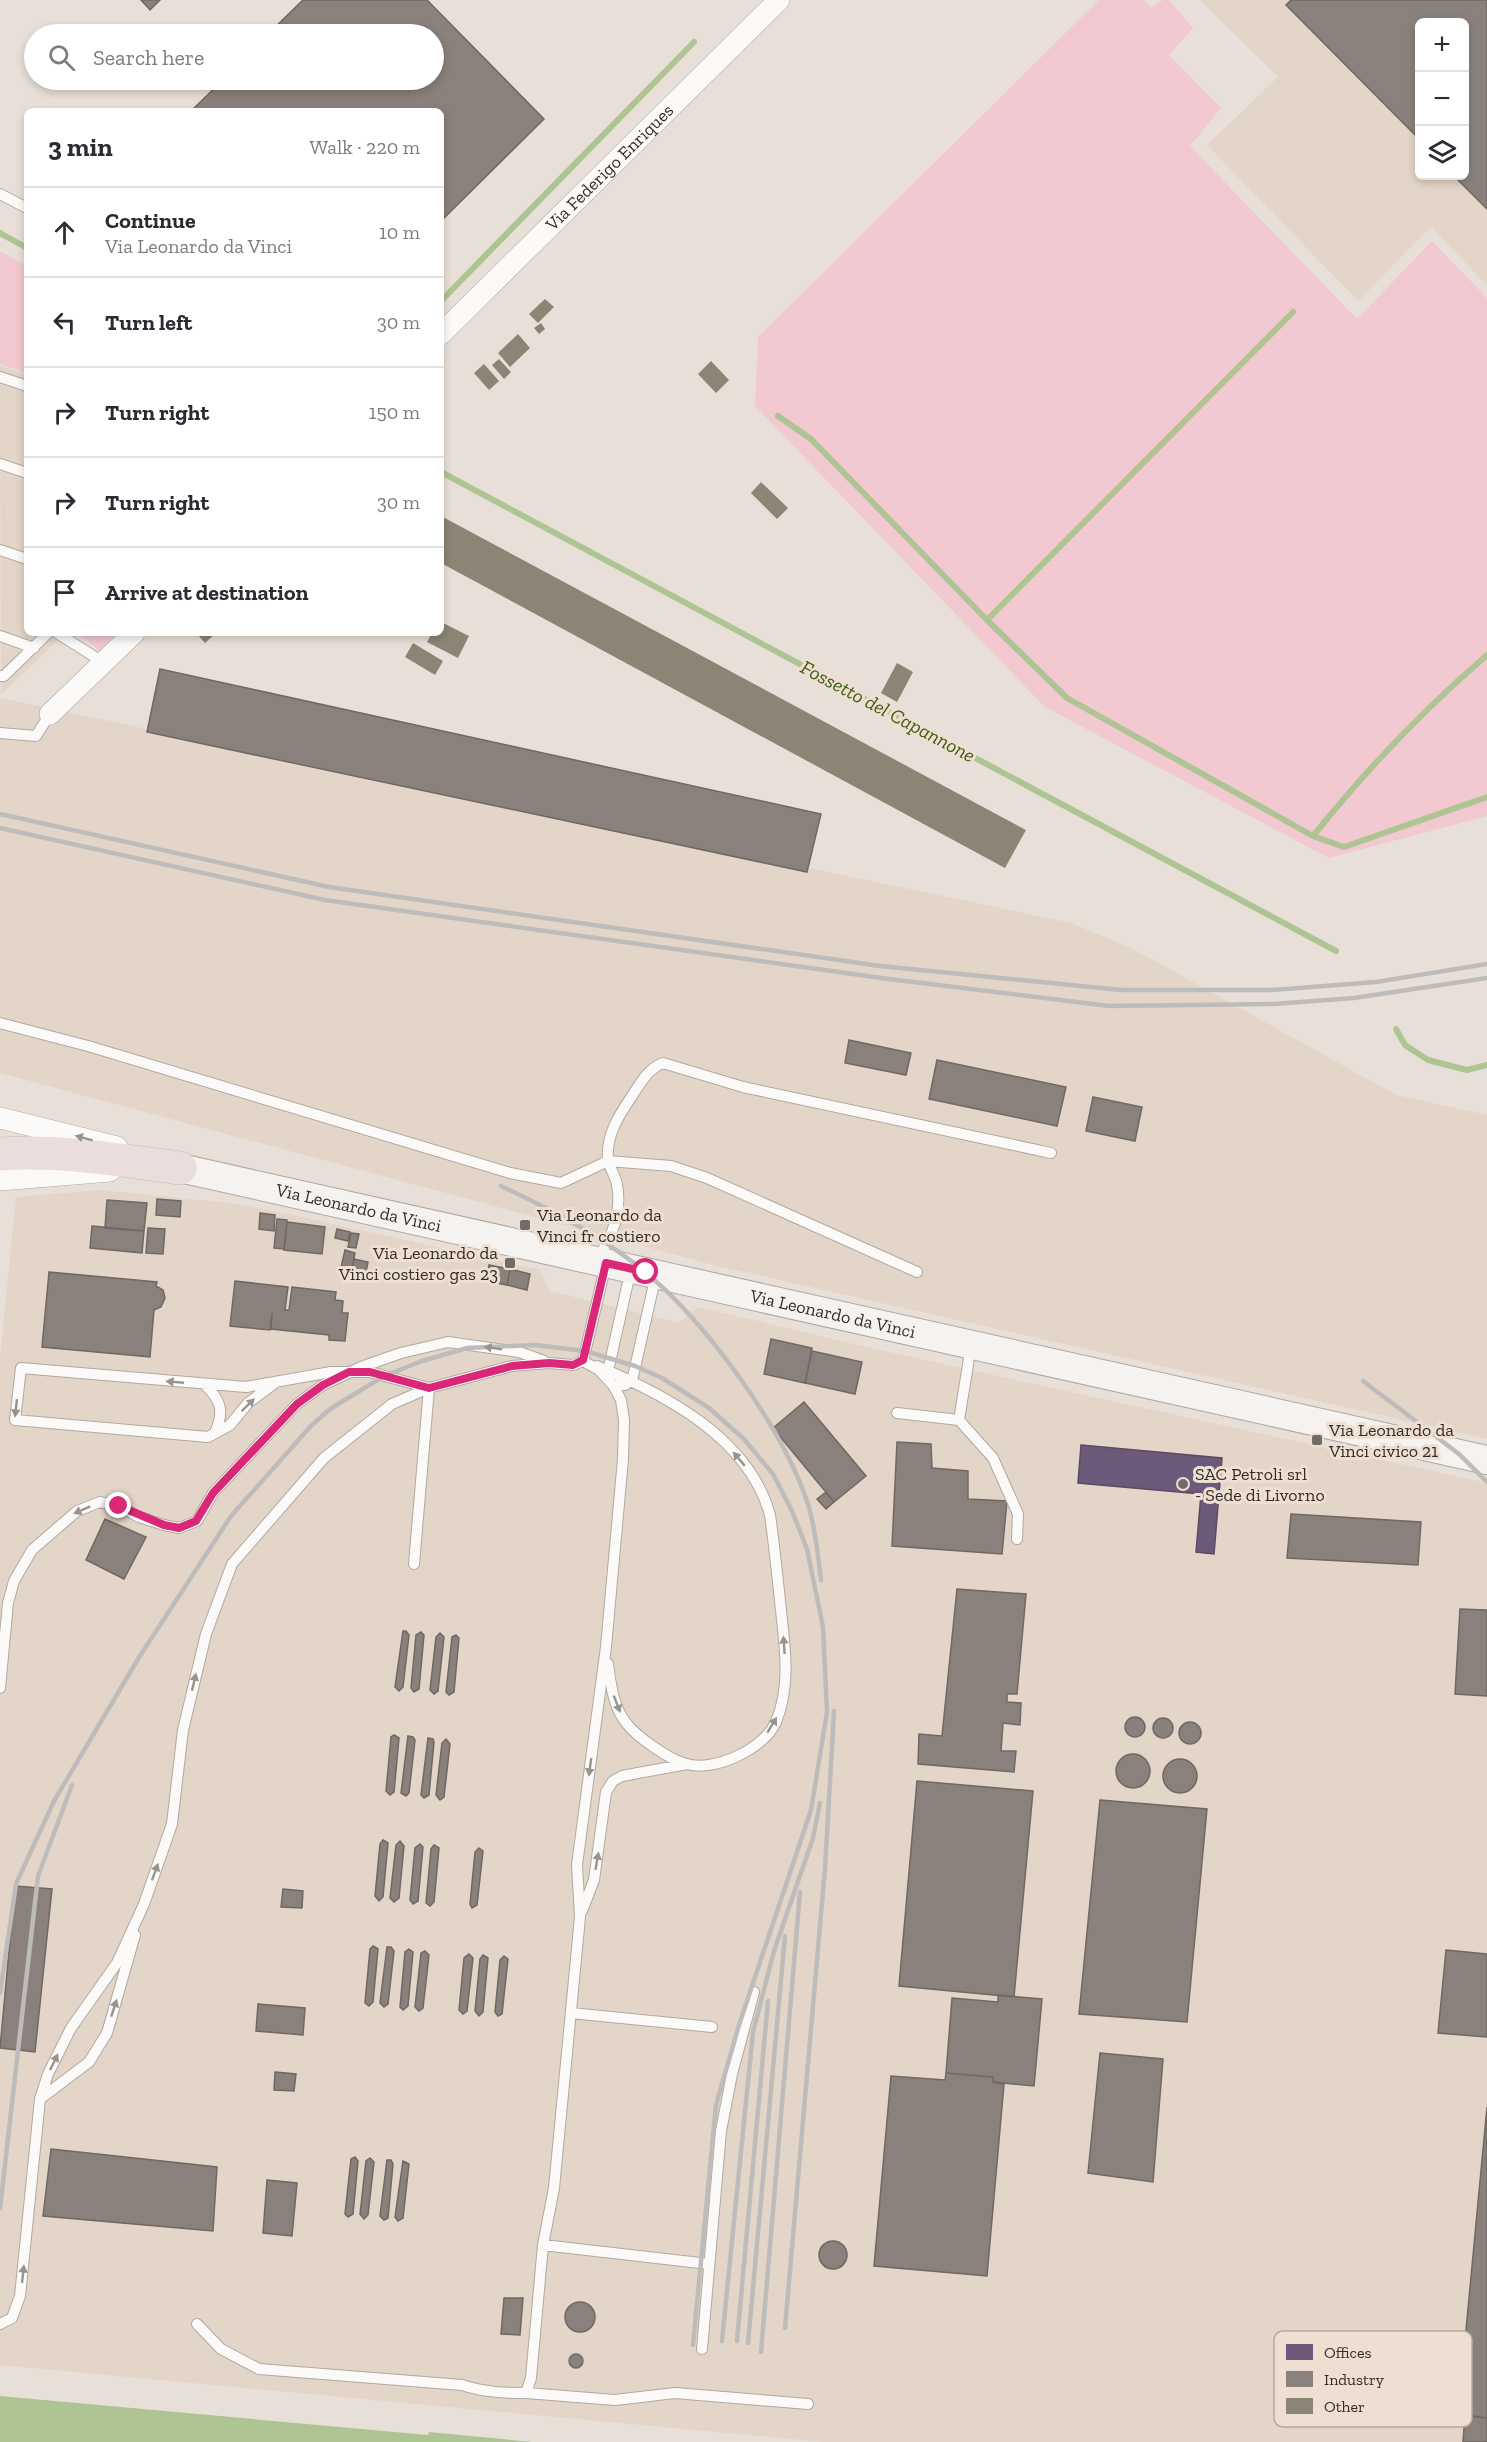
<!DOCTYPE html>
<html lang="en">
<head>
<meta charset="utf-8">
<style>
	:root { --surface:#fff; --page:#f2f2f3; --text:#2b2b33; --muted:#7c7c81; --line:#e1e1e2 }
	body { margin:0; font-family:"Zilla Slab",serif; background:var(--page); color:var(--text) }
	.controls { position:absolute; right:18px; top:18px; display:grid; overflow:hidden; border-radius:9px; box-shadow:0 3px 9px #0003 }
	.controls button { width:54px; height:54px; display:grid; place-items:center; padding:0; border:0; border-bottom:2px solid var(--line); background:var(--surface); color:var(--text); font:30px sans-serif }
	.stop { position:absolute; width:18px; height:18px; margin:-14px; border:4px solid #db2777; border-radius:50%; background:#fff }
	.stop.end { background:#db2777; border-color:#fff; box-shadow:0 2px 6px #0008 }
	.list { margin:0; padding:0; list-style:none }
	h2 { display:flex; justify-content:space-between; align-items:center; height:78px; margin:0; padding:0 24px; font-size:26px }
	h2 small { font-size:20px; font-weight:400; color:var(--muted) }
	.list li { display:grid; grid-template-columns:39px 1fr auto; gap:18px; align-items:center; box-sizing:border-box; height:90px; padding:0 24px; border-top:2px solid var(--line) }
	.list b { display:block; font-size:22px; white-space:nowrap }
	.list p { margin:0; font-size:20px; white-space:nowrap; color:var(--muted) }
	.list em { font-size:20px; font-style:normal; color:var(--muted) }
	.icon { flex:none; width:33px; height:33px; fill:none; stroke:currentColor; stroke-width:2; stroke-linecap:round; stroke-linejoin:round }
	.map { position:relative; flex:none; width:1487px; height:2442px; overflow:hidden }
	.search { position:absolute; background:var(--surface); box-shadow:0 3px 9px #0003; left:24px; top:24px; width:420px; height:66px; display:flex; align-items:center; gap:15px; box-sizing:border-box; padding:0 21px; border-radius:33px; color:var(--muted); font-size:22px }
	.panel { position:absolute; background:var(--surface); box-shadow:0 3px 9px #0003; left:24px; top:108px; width:420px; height:528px; border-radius:9px }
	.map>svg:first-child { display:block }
</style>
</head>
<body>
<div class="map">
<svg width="1487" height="2442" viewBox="0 0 1487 2442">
	<rect width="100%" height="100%" fill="#e8e0d8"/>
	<path fill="#e3d5c7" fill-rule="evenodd" d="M1200,0H1487V285L1431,227L1358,301L1207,145L1278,77ZM1420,22H1464V176H1420Z
		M0,366L27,375V633H65L1,695Z
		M0,698L1071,923L1135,950L1396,1095L1487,1115V1439L717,1266L0,1073Z
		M101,1190L231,1203L270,1210L540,1270L550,1291L679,1323L698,1307L884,1351L1487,1483V2442H824L0,2365V1359L16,1197Z"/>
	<path fill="#f2c8d1" d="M1099,0H1144L1151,8L1163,0H1169L1193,28L1169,55L1221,108L1190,146L1357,319L1432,241L1487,298V816L1329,858L1045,707L755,406L758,337Z
		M0,251L27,266V373L0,364Z
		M78,633H118L99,651Z"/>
	<path fill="#afc493" d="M0,2396L428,2435L429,2432L532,2442H0Z"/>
	<path fill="#6d597a" stroke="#5b4c61" stroke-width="1.5" d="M1081,1445L1222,1458L1214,1554L1196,1552L1201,1494L1078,1483Z"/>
	<path fill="#8a817c" stroke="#706863" stroke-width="1.5" d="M141,0H160L150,10Z
		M303,0H427L544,119L441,221V111H191L223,80H434V34H268Z
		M1291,0H1487V209L1454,176H1464V22H1420V140L1286,5Z
		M160,669L821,814L807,872L147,732Z
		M849,1040L911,1053L906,1075L845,1063Z
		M937,1060L1066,1087L1057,1126L929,1099Z
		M1093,1097L1142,1107L1135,1141L1086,1131Z
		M157,1199L181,1201L180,1217L156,1215Z
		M107,1200L147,1203L144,1231L105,1228Z
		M260,1213L275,1215L274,1231L259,1229Z
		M277,1219L287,1220L284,1249L274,1248Z
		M287,1222L325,1227L322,1254L284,1250Z
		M92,1226L144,1231L142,1253L90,1248Z
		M148,1228L165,1229L163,1254L146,1253Z
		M337,1229L350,1232L348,1241L335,1238Z
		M351,1233L359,1234L356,1248L348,1247Z
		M345,1250L355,1253L351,1274L340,1272Z
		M354,1259L368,1262L365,1278L350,1275Z
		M489,1265L510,1269L507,1285L486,1281Z
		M510,1269L530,1274L527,1290L507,1285Z
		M49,1272L157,1282L156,1286L163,1290L165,1298L161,1307L154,1310L150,1357L42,1347Z
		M235,1281L288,1287L285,1310H289L292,1287L336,1292L335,1300L343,1301L342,1313H348L345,1341L329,1340V1335L271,1329L272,1313L270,1330L230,1326Z
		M771,1339L812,1348L805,1383L764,1374Z
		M812,1351L862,1362L855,1394L805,1383Z
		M804,1402L866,1476L834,1502L773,1428Z
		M897,1442L931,1444L932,1468L968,1471V1499L1007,1501L1002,1554L892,1546Z
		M826,1492L834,1502L826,1509L817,1499Z
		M1291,1514L1421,1522L1418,1565L1287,1558Z
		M105,1519L146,1537L124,1579L86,1560Z
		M957,1589L1026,1594L1017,1694H1007V1702L1021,1703L1020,1725L1003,1723L1001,1751H1016L1014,1772L918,1764L919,1734L942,1736Z
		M1460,1609L1487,1610V1696L1455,1694Z
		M403,1631H406L409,1635L403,1687L399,1691L395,1687Z
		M421,1632L424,1635L419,1689L414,1692L411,1688L416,1635Z
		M440,1633L444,1637L438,1691L434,1694L430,1690L436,1637Z
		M456,1635L459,1638L454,1692L449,1695L446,1692L452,1637Z
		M1125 1727a10 10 0 1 1 20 0a10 10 0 1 1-20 0Z
		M1153 1728a10 10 0 1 1 20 0a10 10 0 1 1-20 0Z
		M1179 1733a11 11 0 1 1 22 0a11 11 0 1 1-22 0Z
		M394,1735L399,1738L394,1792L390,1795L386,1791L391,1737Z
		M408,1736L413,1737L415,1740L409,1793L406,1796L401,1793Z
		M428,1738L433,1739L434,1742L429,1795L424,1798L421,1795Z
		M446,1739L450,1744L444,1797L440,1800L436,1795L442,1743Z
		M1116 1771a17 17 0 1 1 34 0a17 17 0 1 1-34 0Z
		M1163 1776a17 17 0 1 1 34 0a17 17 0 1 1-34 0Z
		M917,1781L1033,1791L1014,1997L899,1986Z
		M1100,1800L1207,1809L1187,2022L1079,2014Z
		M383,1840L388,1843L383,1897L379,1901L375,1896L380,1844Z
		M400,1841L404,1846L399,1898L394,1902L390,1898L396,1845Z
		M420,1844L423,1847L418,1901L413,1904L410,1900L415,1848Z
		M434,1845L439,1848L434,1902L430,1906L426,1903L431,1849Z
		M479,1848L483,1851L477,1905L472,1908L470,1904L475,1852Z
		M15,1886L52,1889L35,2052L0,2048Z
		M283,1889L303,1891L302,1908L281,1907Z
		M373,1946L378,1949L373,2002L369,2006L365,2003L370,1949Z
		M387,1947H391L394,1951L388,2004L384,2007L380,2003Z
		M409,1949L413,1952L408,2006L403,2010L400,2007L405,1952Z
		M1446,1950L1487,1954V2037L1438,2033Z
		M425,1951L429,1955L423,2008L419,2011L415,2007L421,1953Z
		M469,1954L473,1958L467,2011L463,2014L459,2010L464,1958Z
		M483,1955L488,1958L483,2012L479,2016L475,2011L480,1959Z
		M504,1956L508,1959L502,2014L498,2016L495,2012L500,1960Z
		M998,1995L1042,1999L1034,2086L993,2082V2077L946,2073L952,1998L998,2002Z
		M258,2004L305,2008L303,2035L256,2031Z
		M1100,2053L1163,2059L1153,2182L1088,2173Z
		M275,2072L296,2074L294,2091L274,2090Z
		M946,2073L993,2077V2082L1004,2084L987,2276L874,2266L891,2076L945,2080Z
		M1487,2107V2418L1458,2415Z
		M51,2149L217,2167L213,2231L43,2216Z
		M355,2157L358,2161L353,2214L348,2217L345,2214L351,2159Z
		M370,2158L374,2162L368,2215L364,2219L360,2214L366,2161Z
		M387,2160H391L393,2164L388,2218L384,2220L380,2216Z
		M403,2161L409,2164L403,2218L398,2221L395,2217Z
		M267,2180L297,2183L292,2236L263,2233Z
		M819 2255a14 14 0 1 1 28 0a14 14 0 1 1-28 0Z
		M504,2298H523L520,2335L501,2334Z
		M565 2317a15 15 0 1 1 30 0a15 15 0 1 1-30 0Z
		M569 2361a7 7 0 1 1 14 0a7 7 0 1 1-14 0Z
		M1465,2415L1487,2418V2442H1463Z"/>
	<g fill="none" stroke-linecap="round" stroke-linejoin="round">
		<path stroke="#afc493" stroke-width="6" d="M0,233L27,248
			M441,301L694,42
			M778,416L811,439L987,620L1067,698L1313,836L1344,847L1487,797
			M441,472L1336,951
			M987,620L1293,312
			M1313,836C1366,770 1423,710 1487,655
			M1396,1029L1405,1045L1428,1060L1467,1070L1487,1065"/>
	</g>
	<path fill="#8a8575" d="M545,299L554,307L538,323L529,314Z
		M541,323L545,329L539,334L534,328Z
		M518,334L530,348L510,367L498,353Z
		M499,359L511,372L504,379L492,365Z
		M711,361L729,380L716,393L698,374Z
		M484,364L499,381L489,390L474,373Z
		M761,482L788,508L777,519L751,493Z
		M441,516L1026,830L1005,868L441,563Z
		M441,622L469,636L458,658L427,642L432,633H441Z
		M196,633H216L205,643Z
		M413,643L443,661L435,675L405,657Z
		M897,663L913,672L897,702L881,693Z"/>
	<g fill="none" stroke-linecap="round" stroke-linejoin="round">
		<defs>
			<path id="lane" d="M0,194L27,208
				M0,377L27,386
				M0,464L27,473
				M0,550L27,559
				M57,633L103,662
				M0,636L34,648
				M0,676H4L48,633
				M0,733L36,736L50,714
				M0,1023L88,1046L510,1173L561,1183L608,1161L671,1166L707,1178L917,1272
				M596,1259C612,1240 622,1211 617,1185C616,1176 609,1168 608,1159C606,1135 619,1115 632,1096C641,1082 648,1069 663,1063L743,1087L1051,1153
				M597,1366C666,1395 749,1438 770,1515C774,1544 777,1572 780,1601C784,1642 792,1683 776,1722C764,1749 715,1772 686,1764C670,1760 637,1737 627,1724C613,1707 611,1685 608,1664
				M603,1374L608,1371L631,1269
				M275,1383L248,1403L230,1425L208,1437L15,1420L21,1368L246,1387L331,1372H370L429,1388L414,1564
				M205,1385C222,1401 224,1412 215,1433
				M613,1385H625L632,1381L656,1275
				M897,1413L959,1420L993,1458L1018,1514L1017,1539
				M959,1420L971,1346
				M0,1688L8,1603L14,1581L32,1550L77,1511L100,1502L119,1506L139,1517L164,1525L179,1528L197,1521L213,1493L297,1404L323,1385L361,1367L401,1353L448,1342L519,1352L544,1361
				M582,1911L594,1880L606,1792L613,1781L622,1776L687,1764
				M571,2013L712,2027
				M40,2099L89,2062L107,2033L135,1935
				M543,2245L709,2264
				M0,2324L12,2318L20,2296L40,2099L48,2074L71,2028L117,1963L144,1904L172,1824L183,1730L206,1634L232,1564L324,1458L392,1404L429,1388L512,1366L549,1363L573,1365L583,1361L606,1264
				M197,2324L221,2349L259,2369L462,2385C483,2392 503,2393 526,2393L531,2378L543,2245L554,2188L580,1917L577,1865L606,1647L623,1459L624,1420L621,1400L613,1385L599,1370L583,1361
				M702,2349L721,2131L732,2074L754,1992
				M526,2393L615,2400L675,2393L808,2404"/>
			<g id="street">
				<path id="s1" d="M441,334L779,0"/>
				<path d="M50,714L134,633"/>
				<path d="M0,1118L117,1147"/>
				<path d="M0,1180L110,1171"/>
			</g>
			<g id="secondary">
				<path id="s2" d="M180,1168L1487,1460"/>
			</g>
			<path id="highway" d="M0,1154C60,1150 121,1160 180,1168"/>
		</defs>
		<use href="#lane" stroke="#afa9a3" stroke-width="12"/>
		<use href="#street" stroke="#afa9a3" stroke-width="22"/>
		<use href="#secondary" stroke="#afa9a3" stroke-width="30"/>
		<use href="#highway" stroke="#c2beba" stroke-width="34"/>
		<use href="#lane" stroke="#fcfaf9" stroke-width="10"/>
		<use href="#street" stroke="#fcfaf9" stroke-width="21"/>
		<use href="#secondary" stroke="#f6f2f0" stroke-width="28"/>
		<use href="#highway" stroke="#eadddb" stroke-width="33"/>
		<path stroke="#bebcba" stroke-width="4.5" d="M0,814L329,887L880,966L1121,990H1273L1376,982L1487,964
			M0,828L325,900L881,978L1109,1006L1274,1004L1354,998L1487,978
			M501,1186C552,1210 602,1236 645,1272C706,1322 783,1428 808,1504C815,1528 818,1554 821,1580
			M1363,1381L1459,1454L1487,1482
			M0,1993L16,1884L54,1801L138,1659L231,1516L310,1427L330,1409L384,1376L422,1361L467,1348L535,1345L585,1351L635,1366L662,1378L709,1408L743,1438L773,1474L792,1511L807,1549L823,1627L827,1712L811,1810L739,2025L716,2105L693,2345
			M0,2208L38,1876L72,1785
			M785,2328L825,1868L834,1711
			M722,2341L753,2032L774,1951L813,1838L820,1803
			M737,2341L768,2001
			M748,2343L785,1936
			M761,2352L800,1892"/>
	</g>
	<defs><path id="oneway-solid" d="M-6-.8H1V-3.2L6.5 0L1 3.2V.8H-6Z" transform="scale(1.5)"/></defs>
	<g fill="#979490">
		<use href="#oneway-solid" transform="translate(84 1138) rotate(-165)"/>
		<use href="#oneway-solid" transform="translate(493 1348) rotate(-172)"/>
		<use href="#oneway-solid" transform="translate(175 1382) rotate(-175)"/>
		<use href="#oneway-solid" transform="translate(248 1405) rotate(-44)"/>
		<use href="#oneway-solid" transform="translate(16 1408) rotate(96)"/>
		<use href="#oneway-solid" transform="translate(739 1459) rotate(-130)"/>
		<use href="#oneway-solid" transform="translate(82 1510) rotate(156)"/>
		<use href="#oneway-solid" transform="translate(784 1645) rotate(-94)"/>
		<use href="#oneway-solid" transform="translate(194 1682) rotate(-77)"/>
		<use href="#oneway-solid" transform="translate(617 1704) rotate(69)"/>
		<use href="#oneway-solid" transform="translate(772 1725) rotate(-59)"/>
		<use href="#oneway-solid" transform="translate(590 1767) rotate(98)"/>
		<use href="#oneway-solid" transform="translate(597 1861) rotate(-80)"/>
		<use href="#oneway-solid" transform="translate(155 1872) rotate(-70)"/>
		<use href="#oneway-solid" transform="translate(114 2008) rotate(-72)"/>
		<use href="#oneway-solid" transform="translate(54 2062) rotate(-64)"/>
		<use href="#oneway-solid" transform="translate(23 2274) rotate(-84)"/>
	</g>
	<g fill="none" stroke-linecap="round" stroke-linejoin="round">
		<path stroke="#db2777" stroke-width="8" d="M119,1506L164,1525L179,1528L196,1521L213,1493L297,1404L323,1385L349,1372H370L429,1388L512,1366L549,1363L573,1365L583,1360L606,1263L646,1272"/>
	</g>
	<g fill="#726c66" stroke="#eedfd2" stroke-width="2">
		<rect x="519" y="1219" width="12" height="12" rx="3"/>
		<rect x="504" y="1257" width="12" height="12" rx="3"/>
		<rect x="1311" y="1434" width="12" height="12" rx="3"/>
		<circle cx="1183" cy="1484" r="6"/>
	</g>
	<g text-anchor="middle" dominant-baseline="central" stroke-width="6" stroke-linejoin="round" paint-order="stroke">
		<g font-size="18" fill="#322d28" stroke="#eedfd2">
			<text stroke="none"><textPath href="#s1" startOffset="237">Via Federigo Enriques</textPath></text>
			<text stroke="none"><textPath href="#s2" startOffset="183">Via Leonardo da Vinci</textPath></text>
			<text stroke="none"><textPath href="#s2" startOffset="669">Via Leonardo da Vinci</textPath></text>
		</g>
		<g font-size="18" fill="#322d28" stroke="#eedfd2" text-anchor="start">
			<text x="537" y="1215">Via Leonardo da<tspan x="537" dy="21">Vinci fr costiero</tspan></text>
			<text x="498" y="1253" text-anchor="end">Via Leonardo da<tspan x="498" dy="21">Vinci costiero gas 23</tspan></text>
			<text x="1329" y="1430">Via Leonardo da<tspan x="1329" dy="21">Vinci civico 21</tspan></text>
			<text x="1195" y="1474">SAC Petroli srl<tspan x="1195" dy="21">- Sede di Livorno</tspan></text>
		</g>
		<g font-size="20" font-style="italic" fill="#3e5b15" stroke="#eedfd2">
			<text transform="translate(888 711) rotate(28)">Fossetto del Capannone</text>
		</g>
	</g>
	<rect x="1274" y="2331" width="198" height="96" rx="9" fill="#eedfd2" stroke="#b6aa9f" stroke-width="1.5"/>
	<rect x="1286" y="2344" width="27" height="16" fill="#6d597a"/>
	<rect x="1286" y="2371" width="27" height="16" fill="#8a817c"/>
	<rect x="1286" y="2398" width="27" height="16" fill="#8a8575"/>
	<g font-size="16" fill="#322d28">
		<text x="1324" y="2358">Offices</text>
		<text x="1324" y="2385">Industry</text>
		<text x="1324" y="2412">Other</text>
	</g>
</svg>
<div class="controls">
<button>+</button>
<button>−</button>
<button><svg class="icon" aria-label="layers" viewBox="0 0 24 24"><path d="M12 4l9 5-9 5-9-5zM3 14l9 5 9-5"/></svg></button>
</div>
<div class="stop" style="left:646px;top:1272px"></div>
<div class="stop end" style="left:119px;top:1506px"></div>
<div class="search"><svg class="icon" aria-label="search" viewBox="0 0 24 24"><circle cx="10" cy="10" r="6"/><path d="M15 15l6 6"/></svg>Search here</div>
<section class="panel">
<h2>3 min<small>Walk · 220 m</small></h2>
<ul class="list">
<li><svg class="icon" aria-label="ahead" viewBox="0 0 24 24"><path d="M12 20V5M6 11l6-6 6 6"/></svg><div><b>Continue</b><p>Via Leonardo da Vinci</p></div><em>10 m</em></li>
<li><svg class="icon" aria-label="left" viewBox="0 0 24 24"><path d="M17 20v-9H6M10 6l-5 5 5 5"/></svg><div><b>Turn left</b></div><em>30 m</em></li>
<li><svg class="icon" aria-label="right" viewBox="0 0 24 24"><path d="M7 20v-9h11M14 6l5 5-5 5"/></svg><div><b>Turn right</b></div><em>150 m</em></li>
<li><svg class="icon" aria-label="right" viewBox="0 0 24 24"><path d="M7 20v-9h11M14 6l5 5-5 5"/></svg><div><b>Turn right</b></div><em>30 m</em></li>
<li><svg class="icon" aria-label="arrive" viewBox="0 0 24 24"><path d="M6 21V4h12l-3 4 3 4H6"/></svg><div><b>Arrive at destination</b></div></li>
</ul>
</section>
</div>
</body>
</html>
